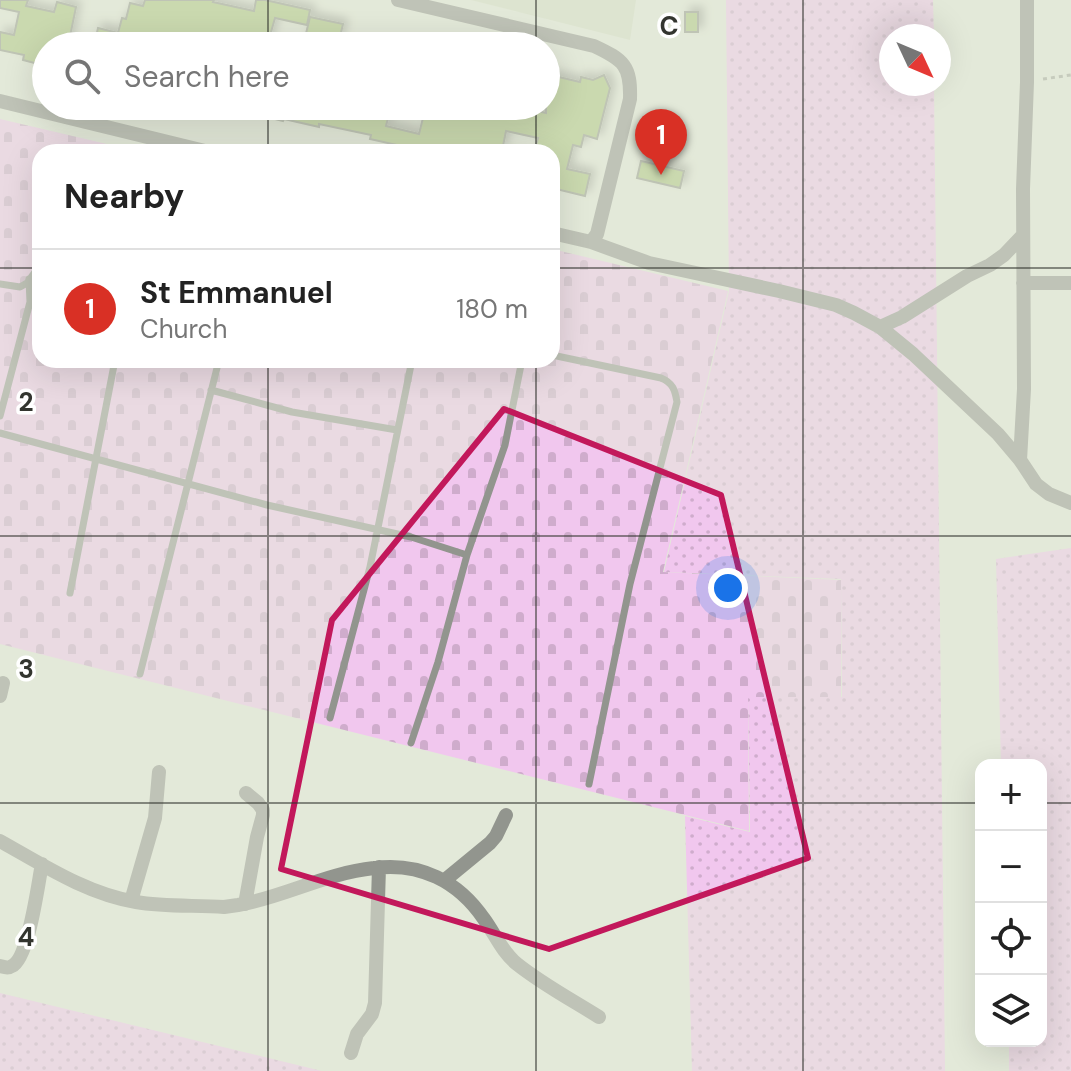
<!DOCTYPE html>
<html lang="en">
<head>
<meta charset="utf-8">
<style>
	:root { --surface:#fff; --page:#f6f6f6; --text:#222; --muted:#767676; --line:#e0e0e0; --accent:#d93025 }
	body { margin:0; font-family:"DM Sans",sans-serif; background:var(--page); color:var(--text) }
	.controls { position:absolute; right:24px; bottom:24px; display:grid; overflow:hidden; border-radius:16px; box-shadow:0 8px 32px #0002 }
	.controls button { width:72px; height:72px; display:grid; place-items:center; padding:0; border:0; border-bottom:2px solid var(--line); background:var(--surface); color:var(--text); font:40px sans-serif }
	.compass { position:absolute; left:879px; top:24px; width:72px; height:72px; border-radius:50%; background:var(--surface); box-shadow:0 8px 32px #0002; rotate:134deg }
	.you { position:absolute; left:728px; top:588px; width:28px; height:28px; margin:-20px; border:6px solid #fff; border-radius:50%; background:#1a73e8; box-shadow:0 0 0 12px #1a73e833 }
	.badge { display:grid; place-items:center; width:52px; height:52px; border-radius:50%; background:var(--accent); color:#fff; font-size:26px; font-weight:700 }
	.pin { position:absolute; translate:-50% -66px; filter:drop-shadow(0 2px 4px #0008) }
	.pin::after { content:''; position:absolute; top:42px; width:28px; height:24px; background:inherit; clip-path:polygon(0 0,100% 0,50% 100%) }
	.list { margin:0; padding:0; list-style:none }
	h2 { display:flex; justify-content:space-between; align-items:center; height:104px; margin:0; padding:0 32px; font-size:34px }
	h2 small { font-size:26px; font-weight:400; color:var(--muted) }
	.list li { display:grid; grid-template-columns:52px 1fr auto; gap:24px; align-items:center; box-sizing:border-box; height:120px; padding:0 32px; border-top:2px solid var(--line) }
	.list b { display:block; font-size:30px; white-space:nowrap }
	.list p { margin:0; font-size:26px; white-space:nowrap; color:var(--muted) }
	.list em { font-size:26px; font-style:normal; color:var(--muted) }
	.icon { flex:none; width:44px; height:44px; fill:none; stroke:currentColor; stroke-width:2; stroke-linecap:round; stroke-linejoin:round }
	.map { position:relative; flex:none; width:1071px; height:1071px; overflow:hidden }
	.search { position:absolute; background:var(--surface); box-shadow:0 8px 32px #0002; left:32px; top:32px; width:528px; height:88px; display:flex; align-items:center; gap:20px; box-sizing:border-box; padding:0 28px; border-radius:44px; color:var(--muted); font-size:30px }
	.panel { position:absolute; background:var(--surface); box-shadow:0 8px 32px #0002; left:32px; top:144px; width:528px; height:224px; border-radius:24px }
	.map>svg:first-child { display:block }
</style>
</head>
<body>
<div class="map">
<svg width="1071" height="1071" viewBox="0 0 1071 1071">
	<defs>
		<pattern id="grass-dots" width="8" height="8" patternUnits="userSpaceOnUse" patternTransform="scale(2)"><rect width="8" height="8" fill="#f1c7ee"/><path d="M2 2h.1M6 6h.1" fill="none" stroke="#cfaccc" stroke-width="1.8" stroke-linecap="round"/></pattern>
		<pattern id="cemetery-stones" width="16" height="16" patternUnits="userSpaceOnUse" patternTransform="scale(2)"><rect width="16" height="16" fill="#f1c7ee"/><path d="M2 7V4a2 2 0 0 1 4 0v3zM10 15v-3a2 2 0 0 1 4 0v3z" fill="#cfaccc"/></pattern>
		<filter id="shadow"><feDropShadow dx="5" dy="-5" stdDeviation="4" flood-color="#0004"/></filter>
	</defs>
	<rect width="100%" height="100%" fill="#e3e9d9"/>
	<path fill="#d5dec6" d="M471,0H636L630,40Z"/>
	<path fill="url(#grass-dots)" d="M726,0H933L934,36H891V84H934L945,1071H692L685,816L750,832L748,697H842L841,579L664,572L729,291Z
		M1071,548V1071H1009V1041H1041V765H1001L996,559Z
		M0,993L322,1071H0Z"/>
	<path fill="url(#cemetery-stones)" d="M0,119L141,152H40V360H552V249L728,291L663,572L841,580V697H748L749,831L0,644Z"/>
	<path fill="#acc67d" stroke="#929889" stroke-width="2" filter="url(#shadow)" d="M0,0H28L26,6L54,12L57,2L76,7L68,46H46V66L23,60L24,55L0,50V32L14,35L19,12L0,8Z
		M145,0H214L213,2L254,11L256,0H265L310,10L307,25L275,18L267,46H242L219,41L218,46H214L189,40L188,46H94L98,28L118,33L122,18L126,19L130,3L143,6Z
		M685,12H698V32H685Z
		M310,17L343,24L339,41L325,37L323,46H303Z
		M546,74L580,82L581,77L593,80L604,75L610,88L597,139L584,135L581,147L573,145L567,169L590,174L585,196L552,188V152H534L538,138L506,131L502,151L492,148L491,152H428L370,139L371,135L319,124V127L284,119L283,121L244,111L245,106H285L304,111L305,107L340,116V112L343,113V106H391L386,126L419,134L426,106H490L518,112L519,107L546,113Z
		M641,161L684,171L680,188L637,178Z"/>
	<g fill="none" stroke-linecap="round" stroke-linejoin="round">
		<path stroke="#a3a79b" stroke-width="3" stroke-dasharray="4 4" stroke-linecap="butt" d="M1043,79L1071,75"/>
		<path stroke="#92958e" stroke-width="7" d="M0,284L20,287L27,283L40,265
			M552,355L661,378C673,383 675,390 677,402L630,584L589,784
			M211,390L292,412L397,430
			M0,416L30,302L29,279
			M0,433L267,505L411,537L467,555
			M70,593L115,360
			M140,674L219,360
			M330,718L370,567L412,360
			M411,743L438,662L467,555L505,445L522,360"/>
		<path stroke="#92958e" stroke-width="14" d="M398,0L594,46C624,60 631,66 630,99L597,234L591,242
			M0,101L209,152
			M552,233L591,242L649,263L779,291L836,305L854,313L880,327L913,354L998,434L1020,460L1036,484L1049,494L1071,503
			M1023,283H1071
			M880,327L902,317L967,276L990,265L1004,255L1023,235
			M1020,460L1024,389L1023,189L1027,82V0
			M0,696L3,683
			M0,841C43,865 87,894 136,902C164,907 195,905 224,907L238,905C284,897 326,873 374,868C420,862 458,881 484,919C495,934 502,952 517,964C542,984 572,1000 599,1017
			M445,880L490,843L496,836L506,815
			M131,901L155,818L159,772
			M245,904L257,837L263,815V810L258,803L246,793
			M0,966C4,967 8,969 12,966C29,958 38,883 42,864
			M351,1053L357,1034L372,1014L375,1003L379,867"/>
	</g>
	<path d="M0 0H1071V1071H0ZM504,409L721,495L808,858L549,949L281,869L332,620Z" fill="#e3e9d9" fill-opacity=".55" fill-rule="evenodd"/>
	<path fill="none" stroke="#c2185b" stroke-width="6" stroke-linejoin="round" d="M504,409L721,495L808,858L549,949L281,869L332,620Z"/>
	<path fill="none" stroke="#33352f" stroke-width="2" stroke-opacity="0.55" d="M268,0V46M536,0V46M803,0V1071M268,106V152M536,106V152M0,268H40M552,268H1071M268,360V1071M536,360V1071M0,536H1071M0,803H981M1041,803H1071"/>
	<g font-size="26" text-anchor="middle" font-weight="bold" fill="#33352f" stroke="#fff" stroke-width="7" stroke-linejoin="round" paint-order="stroke">
		<text x="669" y="35">C</text>
		<text x="26" y="411">2</text>
		<text x="26" y="678">3</text>
		<text x="26" y="946">4</text>
	</g>
</svg>
<div class="controls">
<button>+</button>
<button>−</button>
<button><svg class="icon" aria-label="locate" viewBox="0 0 24 24"><circle cx="12" cy="12" r="6"/><path d="M12 2v4M12 18v4M2 12h4M18 12h4"/></svg></button>
<button><svg class="icon" aria-label="layers" viewBox="0 0 24 24"><path d="M12 4l9 5-9 5-9-5zM3 14l9 5 9-5"/></svg></button>
</div>
<svg class="compass" viewBox="-18 -18 36 36"><path d="M0-13l5 13h-10z" fill="#e53935"/><path d="M0 13l5-13h-10z" fill="#767676"/></svg>
<div class="you"></div>
<div class="pin badge" style="left:661px;top:175px">1</div>
<div class="search"><svg class="icon" aria-label="search" viewBox="0 0 24 24"><circle cx="10" cy="10" r="6"/><path d="M15 15l6 6"/></svg>Search here</div>
<section class="panel">
<h2>Nearby<small></small></h2>
<ul class="list">
<li><span class="badge">1</span><div><b>St Emmanuel</b><p>Church</p></div><em>180 m</em></li>
</ul>
</section>
</div>
</body>
</html>
